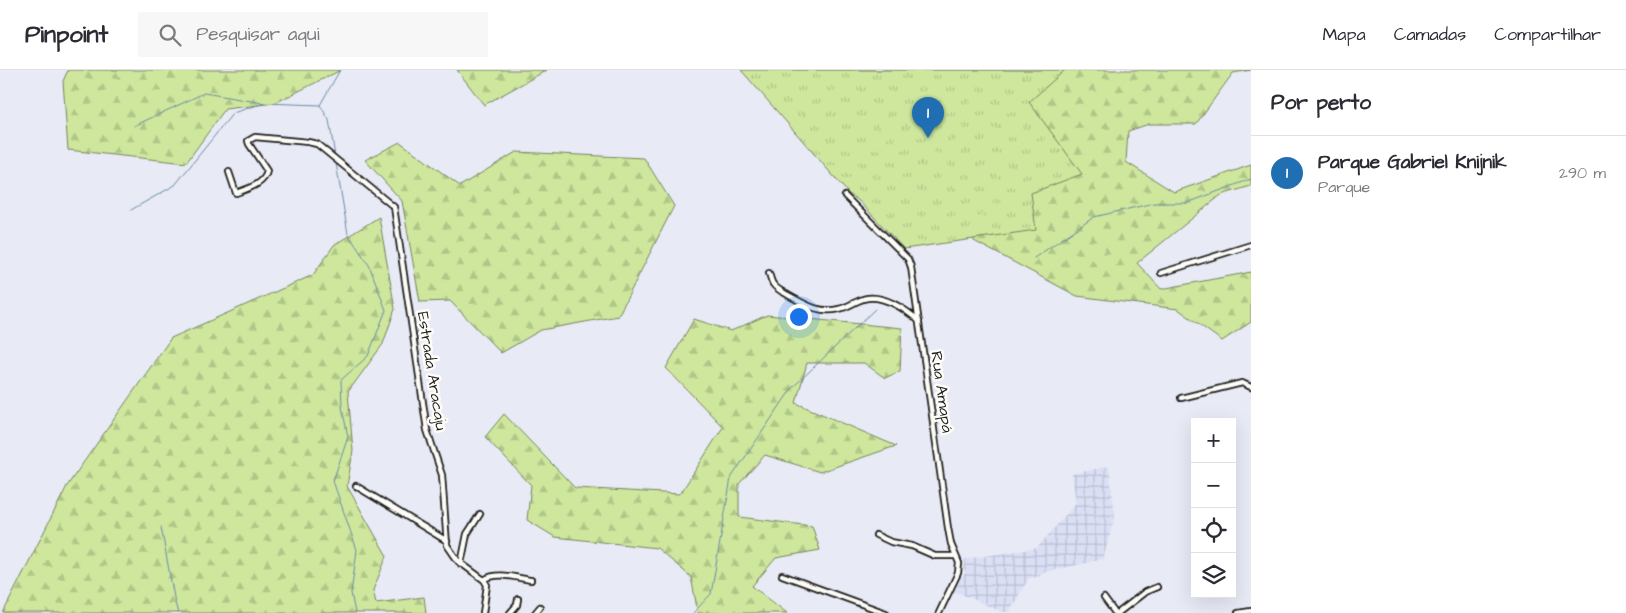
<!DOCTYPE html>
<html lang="pt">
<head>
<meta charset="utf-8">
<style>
	:root { --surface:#fff; --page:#f7f7f7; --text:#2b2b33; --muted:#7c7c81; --line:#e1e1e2; --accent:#1f6fb2 }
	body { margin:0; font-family:"Architects Daughter",sans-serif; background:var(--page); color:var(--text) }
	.controls { position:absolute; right:15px; bottom:15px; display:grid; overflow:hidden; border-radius:0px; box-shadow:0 5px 20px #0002 }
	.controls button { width:45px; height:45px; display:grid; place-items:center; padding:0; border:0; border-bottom:1px solid var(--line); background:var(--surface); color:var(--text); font:25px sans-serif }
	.you { position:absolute; left:798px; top:246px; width:18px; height:18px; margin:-12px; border:4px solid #fff; border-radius:50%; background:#1a73e8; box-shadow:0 0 0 8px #1a73e833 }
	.badge { display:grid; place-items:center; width:32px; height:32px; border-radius:50%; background:var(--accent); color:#fff; font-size:16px; font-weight:700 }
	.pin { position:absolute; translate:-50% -41px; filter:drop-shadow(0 1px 2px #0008) }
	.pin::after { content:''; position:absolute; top:26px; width:18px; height:15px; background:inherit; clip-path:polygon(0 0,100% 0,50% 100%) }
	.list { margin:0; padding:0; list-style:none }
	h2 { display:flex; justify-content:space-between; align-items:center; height:65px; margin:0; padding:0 20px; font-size:21px }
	h2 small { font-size:16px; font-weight:400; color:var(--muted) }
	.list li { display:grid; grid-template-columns:32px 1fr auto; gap:15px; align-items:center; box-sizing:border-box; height:75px; padding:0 20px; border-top:1px solid var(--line) }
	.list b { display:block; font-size:19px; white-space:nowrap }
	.list p { margin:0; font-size:16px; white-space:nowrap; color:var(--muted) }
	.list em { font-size:16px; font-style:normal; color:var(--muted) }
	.icon { flex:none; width:28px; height:28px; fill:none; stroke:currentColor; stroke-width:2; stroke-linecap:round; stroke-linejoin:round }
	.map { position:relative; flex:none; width:1251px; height:543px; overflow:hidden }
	header { display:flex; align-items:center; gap:30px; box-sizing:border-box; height:70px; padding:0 25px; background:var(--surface); border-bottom:1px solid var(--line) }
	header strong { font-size:24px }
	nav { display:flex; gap:28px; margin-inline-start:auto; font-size:18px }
	.search { width:350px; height:45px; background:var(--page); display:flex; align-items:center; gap:12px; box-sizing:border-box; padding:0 18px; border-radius:0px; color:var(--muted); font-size:19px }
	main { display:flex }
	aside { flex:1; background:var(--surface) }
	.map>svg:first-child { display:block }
</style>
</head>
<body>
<header>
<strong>Pinpoint</strong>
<div class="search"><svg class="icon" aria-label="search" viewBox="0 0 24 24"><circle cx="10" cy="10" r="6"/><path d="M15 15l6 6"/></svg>Pesquisar aqui</div>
<nav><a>Mapa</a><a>Camadas</a><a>Compartilhar</a></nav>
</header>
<main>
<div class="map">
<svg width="1251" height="543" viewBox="0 0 1251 543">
	<defs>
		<pattern id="industrial-grid" width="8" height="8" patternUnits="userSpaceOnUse" patternTransform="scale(1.25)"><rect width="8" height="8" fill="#dadff5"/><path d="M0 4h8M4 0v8" fill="none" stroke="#babfd1"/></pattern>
		<pattern id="forest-firs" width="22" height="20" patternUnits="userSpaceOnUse" patternTransform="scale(1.25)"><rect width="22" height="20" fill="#cee79d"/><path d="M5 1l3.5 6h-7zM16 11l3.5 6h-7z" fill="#b0c687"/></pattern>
		<pattern id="park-tufts" width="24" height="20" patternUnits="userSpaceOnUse" patternTransform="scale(1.25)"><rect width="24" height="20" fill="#cee79d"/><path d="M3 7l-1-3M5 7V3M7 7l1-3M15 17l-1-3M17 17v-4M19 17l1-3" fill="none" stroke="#b0c687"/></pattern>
	</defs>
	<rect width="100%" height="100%" fill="#e8ebf6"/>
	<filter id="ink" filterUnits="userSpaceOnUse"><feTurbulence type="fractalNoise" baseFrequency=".02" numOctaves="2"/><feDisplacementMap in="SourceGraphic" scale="10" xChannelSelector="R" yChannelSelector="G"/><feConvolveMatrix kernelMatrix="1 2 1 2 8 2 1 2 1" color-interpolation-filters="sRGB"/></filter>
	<g filter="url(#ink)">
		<path fill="url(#industrial-grid)" d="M1109,396L1115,447L1103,489L1042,503L1039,507L1029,508L1009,542H1002L955,521L961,506L963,507L966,502L964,500L965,489L1037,478L1076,433L1072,404Z"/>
		<path fill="url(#forest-firs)" stroke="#75825c" d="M68,0H341L275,33L225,39L186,93L68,80L63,11Z
			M457,0H547L484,35Z
			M795,0H1251L1233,3L1196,54H1149L1128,61L1126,92L1174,122L1251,95V116L1221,125L1137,193L1161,219L1251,202V252L1222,271L1178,239L1077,226L974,171L960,123Z
			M400,72L460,116L516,82L644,88L674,136L618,246L541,260L501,283L450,231L420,232L402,131L365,90Z
			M379,147L395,239L383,274L348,322L353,381L347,416L387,486L373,520L376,533L424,527L426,543H3L67,416L171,268L313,205L334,175Z
			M767,245L902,258L900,301L885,308L864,293H807L796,333L896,376L820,402L765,385L739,414V447L812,456L820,480L776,488L752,516L787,543H698L691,507L657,478L555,467L527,450L531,415L485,367L504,344L575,418L680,424L723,357L666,298L694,249L731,261Z"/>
		<path fill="url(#park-tufts)" stroke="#75825c" d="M741,0H1065L1029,32L1082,104L1031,123L1036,160L904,179L859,131L849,124Z"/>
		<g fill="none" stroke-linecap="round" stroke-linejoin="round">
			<path stroke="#6a8aa2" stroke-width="1" d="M134,56L204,23L263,33
				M335,86L329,50L320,35L340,0
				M336,93L348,164L369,195L386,240L368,286L341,310L342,337L348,367L333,411L357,480L351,523L355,543
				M131,140L175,115L233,43L264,33L320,35
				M1034,188L1094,147L1154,133H1187L1251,109
				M161,457L175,533L178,543
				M693,543L711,524L731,408L792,318L875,239"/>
			<defs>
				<path id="minor" d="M229,102L236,123C247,119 265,114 267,101L249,74L248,71L255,67L308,72L317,74L394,137L427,360L442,405L447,475L458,491L484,510L487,515L483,543
					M845,126L908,189L911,197L948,458L951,474L959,493L958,503L939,543
					M769,203C770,206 771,211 773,214C776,219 783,222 788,225C805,234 819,244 839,239C849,237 858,229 868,228C886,226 906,240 919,251
					M1161,203L1251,175
					M1181,328L1242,313L1251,317
					M356,416L447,471
					M876,465L891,472L912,476L935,486H956
					M461,494L467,464L480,444
					M782,505L886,543
					M484,510C496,501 517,508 531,510
					M1104,528L1115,543
					M510,543L517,535L518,529
					M535,543L540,537
					M1118,543L1145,522L1157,517
					M1238,543L1251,541"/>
			</defs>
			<use href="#minor" stroke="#1c1c1c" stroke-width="8"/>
			<use href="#minor" stroke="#fdfcf7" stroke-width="4.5"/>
		</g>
	</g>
	<g text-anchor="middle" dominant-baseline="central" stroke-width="5" stroke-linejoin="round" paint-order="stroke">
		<g font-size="16" fill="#1c1c1c" stroke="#fdfcf7">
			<text transform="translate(432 301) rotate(81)">Estrada Aracaju</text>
			<text transform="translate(942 322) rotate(82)">Rua Amapá</text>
		</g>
	</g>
</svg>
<div class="controls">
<button>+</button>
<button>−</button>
<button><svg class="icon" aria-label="locate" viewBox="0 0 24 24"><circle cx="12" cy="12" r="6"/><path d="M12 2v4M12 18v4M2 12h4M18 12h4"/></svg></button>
<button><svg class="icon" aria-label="layers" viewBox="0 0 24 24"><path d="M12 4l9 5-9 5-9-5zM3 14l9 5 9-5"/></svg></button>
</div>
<div class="you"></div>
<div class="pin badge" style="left:928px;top:68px">1</div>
</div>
<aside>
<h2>Por perto<small></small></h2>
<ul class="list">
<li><span class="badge">1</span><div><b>Parque Gabriel Knijnik</b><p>Parque</p></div><em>290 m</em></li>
</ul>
</aside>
</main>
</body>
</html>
